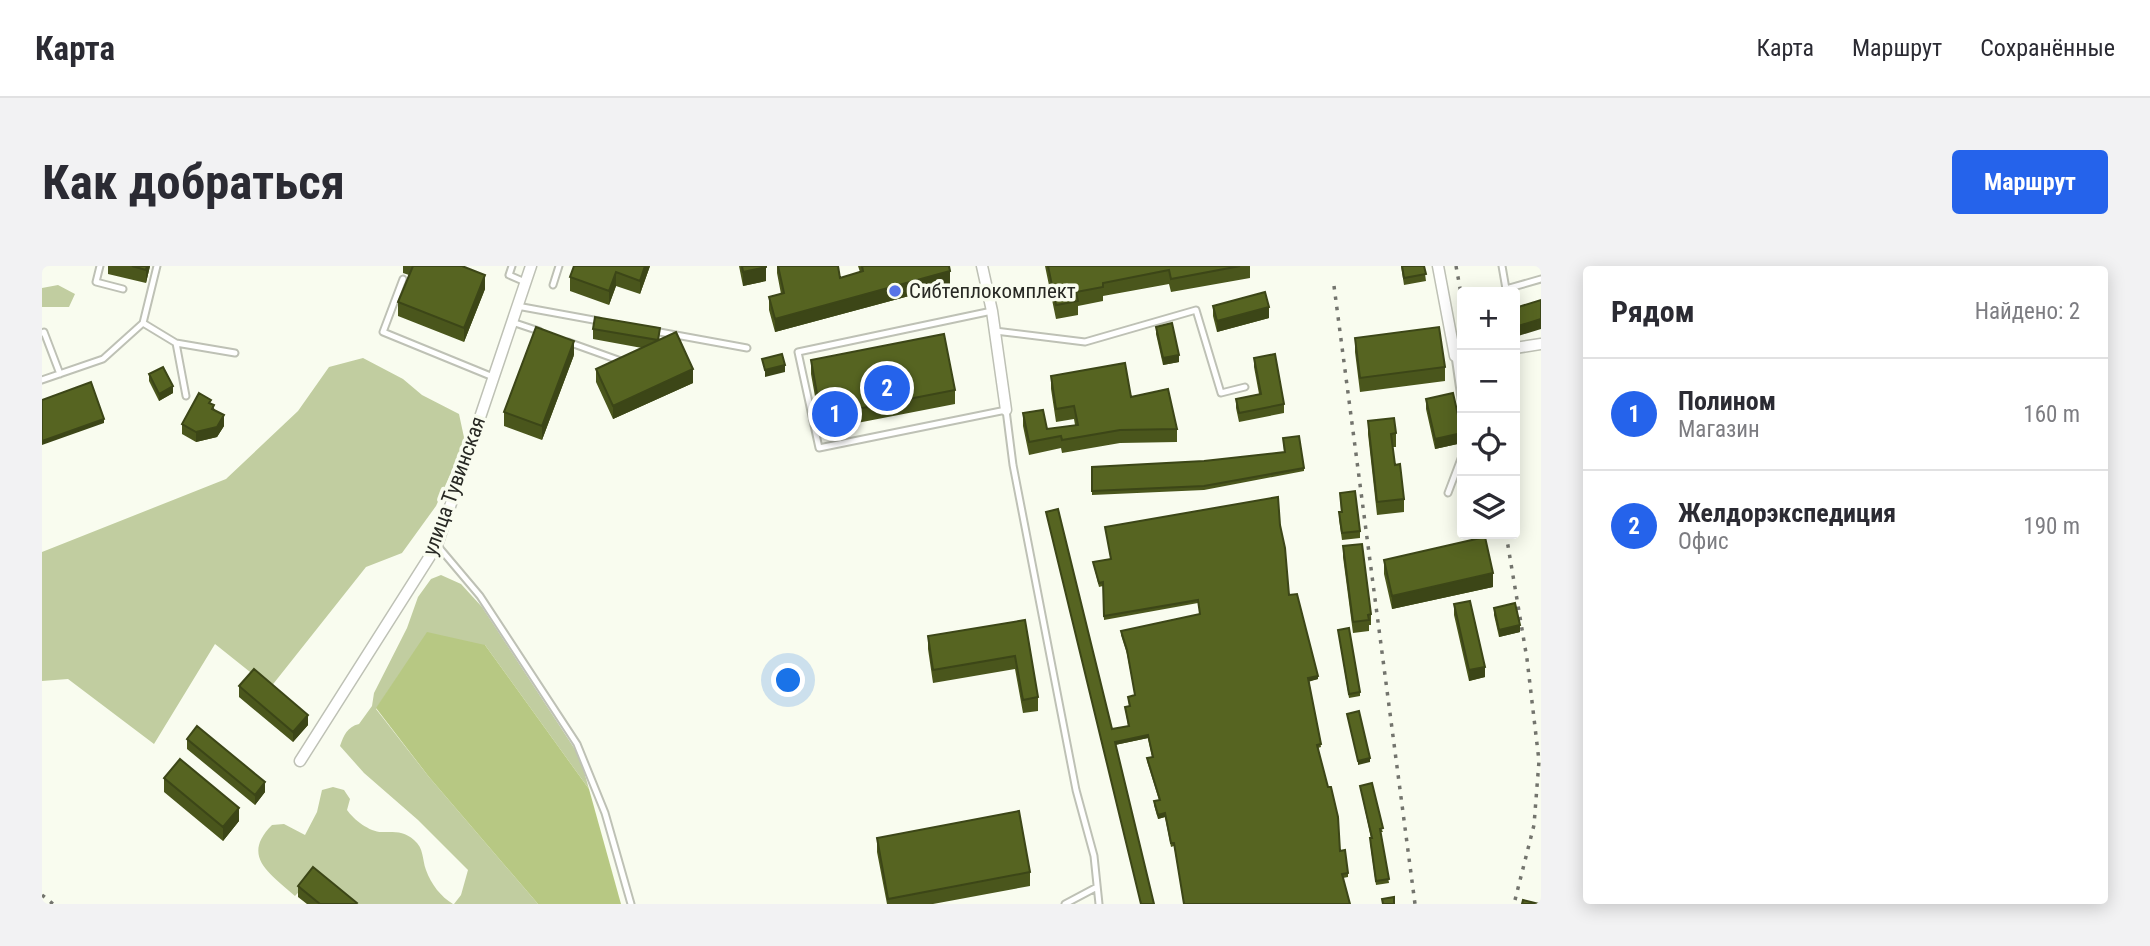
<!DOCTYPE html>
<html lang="ru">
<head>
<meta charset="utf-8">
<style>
	:root { --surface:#fff; --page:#f2f2f3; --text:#2b2b33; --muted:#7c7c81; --line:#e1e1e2; --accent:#2563eb }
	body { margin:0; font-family:"Roboto Condensed",sans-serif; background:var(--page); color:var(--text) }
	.controls { position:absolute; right:21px; top:21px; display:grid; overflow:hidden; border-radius:7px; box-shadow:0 4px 18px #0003 }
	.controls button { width:63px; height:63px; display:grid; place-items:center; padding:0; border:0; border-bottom:2px solid var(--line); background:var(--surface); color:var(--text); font:35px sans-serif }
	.you { position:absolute; left:747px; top:415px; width:24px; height:24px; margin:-18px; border:5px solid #fff; border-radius:50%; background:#1a73e8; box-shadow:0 0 0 10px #1a73e833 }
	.badge { display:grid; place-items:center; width:46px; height:46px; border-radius:50%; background:var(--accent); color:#fff; font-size:23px; font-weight:700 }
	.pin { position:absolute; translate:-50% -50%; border:4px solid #fff; box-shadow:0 2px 7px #0006 }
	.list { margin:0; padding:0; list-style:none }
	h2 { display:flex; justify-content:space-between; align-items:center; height:91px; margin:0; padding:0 28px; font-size:30px }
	h2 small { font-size:23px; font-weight:400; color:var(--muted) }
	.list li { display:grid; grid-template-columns:46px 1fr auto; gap:21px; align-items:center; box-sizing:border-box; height:112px; padding:0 28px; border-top:2px solid var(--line) }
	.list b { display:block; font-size:26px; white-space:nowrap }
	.list p { margin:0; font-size:23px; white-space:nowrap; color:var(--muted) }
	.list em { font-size:23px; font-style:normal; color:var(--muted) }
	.icon { flex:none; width:38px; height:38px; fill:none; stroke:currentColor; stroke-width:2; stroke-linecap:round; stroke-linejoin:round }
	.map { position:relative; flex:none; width:1499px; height:638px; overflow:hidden; border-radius:7px }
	header { display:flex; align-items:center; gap:42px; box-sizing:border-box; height:98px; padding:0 35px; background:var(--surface); border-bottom:2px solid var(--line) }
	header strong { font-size:33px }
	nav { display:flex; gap:38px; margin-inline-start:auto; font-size:24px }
	.intro { display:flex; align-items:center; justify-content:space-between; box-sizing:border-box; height:168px; padding:0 42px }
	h1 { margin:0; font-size:49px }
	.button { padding:18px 32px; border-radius:7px; background:var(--accent); color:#fff; font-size:24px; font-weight:700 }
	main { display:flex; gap:42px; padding:0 42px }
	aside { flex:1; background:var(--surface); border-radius:7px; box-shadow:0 4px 18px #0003 }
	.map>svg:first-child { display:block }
</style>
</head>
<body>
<header>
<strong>Карта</strong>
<nav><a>Карта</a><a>Маршрут</a><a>Сохранённые</a></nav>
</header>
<div class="intro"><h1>Как добраться</h1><a class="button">Маршрут</a></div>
<main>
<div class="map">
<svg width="1499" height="638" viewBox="0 0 1499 638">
	<rect width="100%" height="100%" fill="#f9fcef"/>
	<path fill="#c1cda0" d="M16,19L33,28L27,41H0V22Z
		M321,92L361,113L380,129L417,148L423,176L394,240L360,287L324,301L228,422L173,378L112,478L26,413L0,415V286L184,213L256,145L287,101Z
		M399,309L419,318L440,341L538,491L547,523L443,379L359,406L334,443L387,511L496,638H412L419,629L426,604L376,554L322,507L298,480C302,469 305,461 317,458L330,440L332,427L365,362L376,331L389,313Z
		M291,521L302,524L308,533L305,544C312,554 329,567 341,566C353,566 362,565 372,574C382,582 380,593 384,604C389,618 399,631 411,638H306L272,610L253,630C229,608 198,591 230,559L242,558L263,569L275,546L280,524Z"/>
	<path fill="#b7c883" d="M385,366L443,379L547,523L579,638H496L387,511L334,442Z"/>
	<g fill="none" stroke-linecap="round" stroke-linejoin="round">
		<defs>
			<path id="lane" d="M58,0L54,16L81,23
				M470,0L467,9L483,16
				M1460,0L1464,23L1499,13
				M361,13L341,66L451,111
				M511,19L517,0
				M475,40L557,55
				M950,45L756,86L777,182L964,144L971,199L1034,524L1052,590L1057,638
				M470,56L497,65
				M101,57L134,77L193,87
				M612,65L705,82
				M953,65L1043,76L1154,44L1179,127L1203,121
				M0,67L2,66L18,108
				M526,76L579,95
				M134,77L144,130
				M1413,90L1420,139
				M0,114L61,93L101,57L115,0
				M1406,227L1420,190
				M395,279L438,330L535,478L563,547L589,638
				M1023,638L1055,621"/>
			<path id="street" d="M940,0L950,45L964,144
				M1396,0L1413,90L1420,89
				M1473,82L1499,78
				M258,495L395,279L489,0"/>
		</defs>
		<use href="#lane" stroke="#bec1b5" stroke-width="9"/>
		<use href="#street" stroke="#bec1b5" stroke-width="13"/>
		<use href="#lane" stroke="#fff" stroke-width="5"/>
		<use href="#street" stroke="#fff" stroke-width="10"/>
		<path stroke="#73746d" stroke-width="3.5" stroke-dasharray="3.5 7" stroke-linecap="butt" d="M1414,0L1420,33
			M1292,20L1373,638
			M1464,268L1485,393L1497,495L1492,559L1472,638
			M0,629L11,638"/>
	</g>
	<path fill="#4a561c" d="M66,0H108L104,17L66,8Z
		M361,0H420L443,23L422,76L356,50V36L367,9L361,7Z
		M532,0H608L598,28L574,20L567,39L528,25V11Z
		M697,0H724V15L701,20Z
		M735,0H796L798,12L818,6L816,0H907L908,19L733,66L727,44V31L739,28L735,7Z
		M1003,0H1208V12L1129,26L1127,18L1061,30V35L1036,40V49L1014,53Z
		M1359,0H1382L1384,15L1362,19Z
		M1171,40L1227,52L1175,66L1171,50Z
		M1114,61L1137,96L1121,99L1114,68Z
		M551,63L618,74L651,117L571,153L554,116V103L600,82L551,73Z
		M1313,72L1403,101V115L1318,126L1313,86Z
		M532,89L500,174L462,160V146Z
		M1212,92L1242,138V147L1197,156L1194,142V133L1217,128L1212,101Z
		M769,94L913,124V138L779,164L769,108Z
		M107,108L131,127L117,135L107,115Z
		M1009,110L1089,131L1135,163V176L1078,177L1020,187L1019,182L987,189L981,160V147L1005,163L1033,159L1032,153L1014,156L1009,123Z
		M1384,133L1420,177L1393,183L1384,143Z
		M169,137L182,160L175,171L154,176L140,168V158Z
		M1326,155L1354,167V181H1351L1353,199L1362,233V246L1335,249L1326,168Z
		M1241,172L1262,202V205L1162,224L1050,229V201L1162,195L1242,186Z
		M1298,227L1318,265V272L1300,274L1297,253V246H1299Z
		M1004,246L1070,463L1086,460L1083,441L1087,440L1086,431L1093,429L1085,388L1079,369V365L1158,348L1156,337L1062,354L1061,320L1057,321L1051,296L1069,293L1063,261L1238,259L1247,329L1276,413L1267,415L1279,481L1276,482L1298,585L1306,607V611L1301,612L1308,638H1142L1132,580L1129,581L1123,551L1116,553L1112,539V535L1117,534L1105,495V492L1110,491L1106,472L1073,479L1112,638H1099Z
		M1301,280L1329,348V359H1327V365L1311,367L1301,291Z
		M1342,294L1451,321L1350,343L1342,308Z
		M1412,338L1443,411L1427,415L1412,349Z
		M1452,342L1478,366L1457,371L1452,349Z
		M983,354L996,431V445L981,447L973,403L891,417L886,383V370Z
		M1296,364L1318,426V430L1307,432Z
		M197,420L266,459L251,476L197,431Z
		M145,473L223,526L213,539L145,483Z
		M122,512L197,555L181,575L122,526Z
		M1318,520L1341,566H1339L1347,617L1334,619L1328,576L1329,572Z
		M835,572L988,606V620L891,638H845L835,586Z
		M256,620L315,638H265L256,631Z"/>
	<path fill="#3c4617" d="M105,0H108L104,17V4Z
		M603,0H608L598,28V15Z
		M724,1V15L701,20V6Z
		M908,5V19L733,66V53Z
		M574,6V20L567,39V25Z
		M443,9V23L422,76V62Z
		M1227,41V52L1175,66V55Z
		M1499,53V63L1473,71V61Z
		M532,75V89L500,174V160Z
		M1137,89V96L1121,99V92Z
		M743,99V106L723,111V104Z
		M651,103V117L571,153V140Z
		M131,120V127L117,135V128Z
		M182,149V160L175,171L154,176V166Z
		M62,153V157L0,179V175Z
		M1420,167V177L1393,183V173Z
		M1451,307V321L1350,343V330Z
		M1478,359V366L1457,371V364Z
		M1443,401V411L1427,415V404Z
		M1276,410V413L1266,416V412Z
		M266,449V459L251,476V466Z
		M1106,469V472L1073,479V476Z
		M1328,492V496L1316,499V495Z
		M223,516V526L213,539V529Z
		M197,542V555L181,575V561Z
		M1123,547V551L1116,553V549Z"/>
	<path fill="#566421" stroke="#3c4617" stroke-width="2" d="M90,0H105L104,4Z
		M371,0H420L443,9L422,62L356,36Z
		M532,0H603L598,15L574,6L567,25L528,11Z
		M700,0H724V1L701,6Z
		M736,0H796L798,12L821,5L820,0H907L908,5L733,53L727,31L742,27Z
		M1006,0H1198L1129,13L1127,4L1061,17V21L1034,26L1036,35L1014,39Z
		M1360,0H1382L1384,8L1362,12Z
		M1223,26L1227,41L1175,55L1171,40Z
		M1499,34V53L1473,61V42Z
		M553,51L618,62L616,74L551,63Z
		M1130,57L1137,89L1121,92L1114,61Z
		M494,61L532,75L500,160L462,146Z
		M1397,61L1403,101L1318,112L1313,72Z
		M634,66L651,103L571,140L554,103Z
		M902,68L913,124L779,150L769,94Z
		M740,88L743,99L723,104L720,93Z
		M1233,88L1242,138L1197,147L1194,133L1219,128L1212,92Z
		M1083,97L1089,131L1126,123L1135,163L1078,164L1020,174L1019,170L987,176L981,147L1001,144L1005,163L1036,159L1032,140L1014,143L1009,110Z
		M121,101L131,120L117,128L107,108Z
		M49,116L62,153L0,175V134Z
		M157,127L169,134L167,137L172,139L170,143L182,149L175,161L154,166L140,158Z
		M1411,127L1420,167L1393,173L1384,133Z
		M1352,152L1354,167L1349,168L1353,199L1358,198L1362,233L1335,236L1326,155Z
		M1257,170L1262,202L1162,220L1050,225V201L1162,195L1243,186L1241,172Z
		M1313,225L1318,265L1300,267L1297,246H1300L1298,227Z
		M1236,231L1238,259L1243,282L1247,329L1255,328L1276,410L1266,412L1279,478L1275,479L1286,521H1289L1296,551L1298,585L1303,584L1306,607L1300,608L1308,638H1142L1132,577H1129L1123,547L1116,549L1112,535L1118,534L1105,492L1111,491L1106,469L1073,476L1112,638H1099L1004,246L1016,243L1070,463L1087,460L1083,441L1088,440L1086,431L1093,429L1085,384L1079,365L1158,348L1156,334L1062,350L1061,316L1057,317L1051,296L1069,293L1063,261Z
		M1443,271L1451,307L1350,330L1342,294Z
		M1320,278L1329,348L1326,349L1327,354L1311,356L1301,280Z
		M1428,335L1443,401L1427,404L1412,338Z
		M1473,337L1478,359L1457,364L1452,342Z
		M983,354L996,431L981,434L973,390L891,404L886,370Z
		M1307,362L1318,426L1307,428L1296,364Z
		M212,403L266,449L251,466L197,420Z
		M1317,445L1328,492L1316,495L1305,448Z
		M155,460L223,516L213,529L145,473Z
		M138,493L197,542L181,561L122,512Z
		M1330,517L1341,562L1338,563L1347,613L1334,615L1328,572H1330L1318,520Z
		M977,545L988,606L846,633L835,572Z
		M271,601L315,637L314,638H278L256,620Z
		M1352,631V638H1341L1340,633Z
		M1481,634L1497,638H1480Z"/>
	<circle fill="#5673e8" stroke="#f9fcef" stroke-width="2.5" cx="853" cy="25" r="7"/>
	<g text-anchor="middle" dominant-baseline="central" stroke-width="7" stroke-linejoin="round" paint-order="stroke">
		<g font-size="21" fill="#282924" stroke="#f9fcef" text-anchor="start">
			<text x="867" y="25">Сибтеплокомплект</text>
		</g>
		<g font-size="21" fill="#282924" stroke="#f9fcef">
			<text transform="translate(412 220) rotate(-70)">улица Тувинская</text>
		</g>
	</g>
</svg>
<div class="controls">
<button>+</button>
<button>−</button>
<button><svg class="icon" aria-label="locate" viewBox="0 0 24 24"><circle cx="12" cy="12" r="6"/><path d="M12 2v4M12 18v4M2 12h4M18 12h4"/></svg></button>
<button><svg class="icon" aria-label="layers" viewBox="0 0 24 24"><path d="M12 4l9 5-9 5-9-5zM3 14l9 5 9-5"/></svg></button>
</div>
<div class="you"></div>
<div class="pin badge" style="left:793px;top:148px">1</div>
<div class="pin badge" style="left:845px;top:122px">2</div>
</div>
<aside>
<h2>Рядом<small>Найдено: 2</small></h2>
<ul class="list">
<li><span class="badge">1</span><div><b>Полином</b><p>Магазин</p></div><em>160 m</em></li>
<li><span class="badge">2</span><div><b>Желдорэкспедиция</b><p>Офис</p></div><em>190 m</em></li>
</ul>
</aside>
</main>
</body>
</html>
